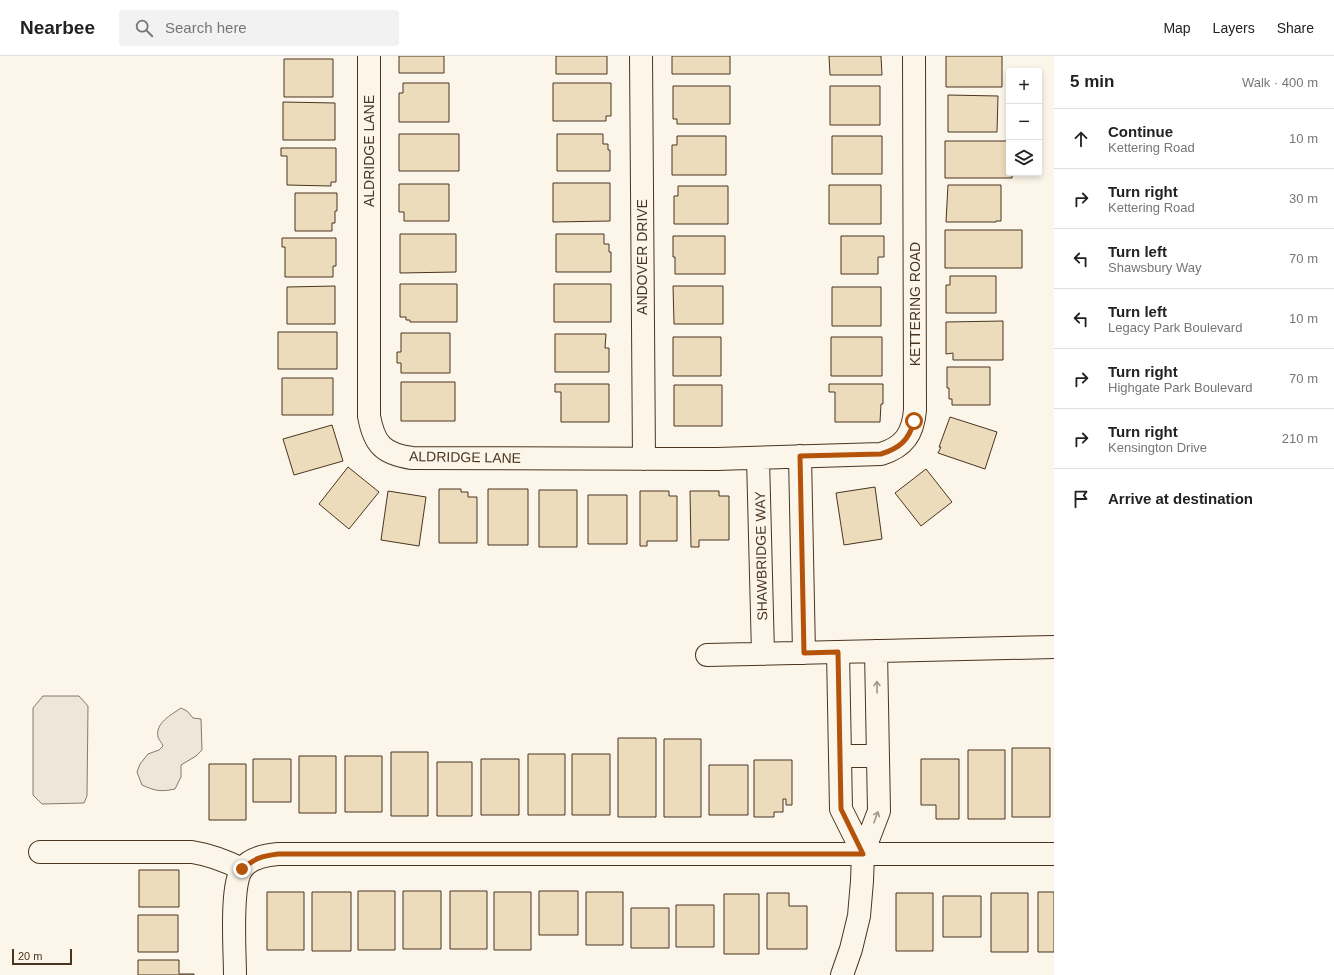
<!DOCTYPE html>
<html lang="en">
<head>
<meta charset="utf-8">
<style>
	:root { --surface:#fff; --page:#f2f2f2; --text:#222; --muted:#767676; --line:#e0e0e0 }
	body { margin:0; font-family:Helvetica,sans-serif; background:var(--page); color:var(--text) }
	.controls { position:absolute; right:12px; top:12px; display:grid; overflow:hidden; border-radius:4px; box-shadow:0 2px 6px #0003 }
	.controls button { width:36px; height:36px; display:grid; place-items:center; padding:0; border:0; border-bottom:1px solid var(--line); background:var(--surface); color:var(--text); font:20px sans-serif }
	.scale { position:absolute; left:12px; bottom:10px; width:60px; box-sizing:border-box; padding-left:4px; border:2px solid #4a3520; border-top:0; font-size:11px; line-height:14px; white-space:nowrap; color:#4a3520; -webkit-text-stroke:3px #fbf6e9; paint-order:stroke }
	.stop { position:absolute; width:12px; height:12px; margin:-9px; border:3px solid #b45309; border-radius:50%; background:#fff }
	.stop.end { background:#b45309; border-color:#fff; box-shadow:0 1px 4px #0008 }
	.list { margin:0; padding:0; list-style:none }
	h2 { display:flex; justify-content:space-between; align-items:center; height:52px; margin:0; padding:0 16px; font-size:17px }
	h2 small { font-size:13px; font-weight:400; color:var(--muted) }
	.list li { display:grid; grid-template-columns:26px 1fr auto; gap:12px; align-items:center; box-sizing:border-box; height:60px; padding:0 16px; border-top:1px solid var(--line) }
	.list b { display:block; font-size:15px; white-space:nowrap }
	.list p { margin:0; font-size:13px; white-space:nowrap; color:var(--muted) }
	.list em { font-size:13px; font-style:normal; color:var(--muted) }
	.icon { flex:none; width:22px; height:22px; fill:none; stroke:currentColor; stroke-width:2; stroke-linecap:round; stroke-linejoin:round }
	.map { position:relative; flex:none; width:1054px; height:919px; overflow:hidden }
	header { display:flex; align-items:center; gap:24px; box-sizing:border-box; height:56px; padding:0 20px; background:var(--surface); border-bottom:1px solid var(--line) }
	header strong { font-size:19px }
	nav { display:flex; gap:22px; margin-inline-start:auto; font-size:14px }
	.search { width:280px; height:36px; background:var(--page); display:flex; align-items:center; gap:10px; box-sizing:border-box; padding:0 14px; border-radius:4px; color:var(--muted); font-size:15px }
	main { display:flex }
	aside { flex:1; background:var(--surface) }
	.map>svg:first-child { display:block }
</style>
</head>
<body>
<header>
<strong>Nearbee</strong>
<div class="search"><svg class="icon" aria-label="search" viewBox="0 0 24 24"><circle cx="10" cy="10" r="6"/><path d="M15 15l6 6"/></svg>Search here</div>
<nav><a>Map</a><a>Layers</a><a>Share</a></nav>
</header>
<main>
<div class="map">
<svg width="1054" height="919" viewBox="0 0 1054 919">
	<rect width="100%" height="100%" fill="#fbf6e9"/>
	<path fill="#ede6d9" stroke="#887966" d="M43,640H79L88,650L87,740L84,747L42,748L33,739V652Z
		M181,652L187,655L193,662L201,663L202,694L196,700L181,709V721L175,733C161,736 155,735 142,729L137,716L140,708L148,698L159,694L163,690C162,687 159,684 158,681C155,667 171,659 181,652Z"/>
	<path fill="#ecdcbc" stroke="#4a3520" d="M399,0H444V17H399Z
		M556,0H607V18H556Z
		M672,0H730V18H672Z
		M829,0H881L882,19H830Z
		M946,0H1002V31H946Z
		M284,3H333V41H284Z
		M403,27H449V66H399V37H403Z
		M553,27H611V60H606V65H553Z
		M673,30H730V68H677V63H673Z
		M830,30H880V69H830Z
		M948,39L998,40L997,76H948Z
		M283,46L335,47V84H283Z
		M399,78H459V115H399Z
		M557,78H603V88H608V94H610V115H557Z
		M677,80H726V119H672V89H677Z
		M832,80H882V118H832Z
		M945,85H1009V117H1012V122H945Z
		M281,92H336V126H331V130L287,129V100H281Z
		M553,127H610V165L553,166Z
		M399,128H449V165H404V156H399Z
		M829,129H881V168H829Z
		M948,129H1001V165H996V166H946Z
		M678,130H728V168H674V140H678Z
		M295,137H337V155H335V167H332V175H295Z
		M945,174H1022V212H945Z
		M400,178H456V216L400,217Z
		M556,178H604V188H609V196H611V216H556Z
		M673,180H725V218H675V201H673Z
		M841,180H884V201H878V218H841Z
		M282,182H336V210H333V221H285V191H282Z
		M950,220H996V257H946V229H950Z
		M400,228H457V266H410V264H406V261H400Z
		M554,228H611V266H554Z
		M335,230V268H287V231Z
		M673,230H723V268H674Z
		M832,231H881V270H832Z
		M1003,265V304H953V297L946,298V266Z
		M278,276H337V313H278Z
		M401,277H450V317H401V307H397V296H401Z
		M555,278H606L605,292H609V316H555Z
		M673,281H721V320H673Z
		M831,281H882V320H831Z
		M947,311H990V349H952V343H949V332H947Z
		M282,322H333V359H282Z
		M401,326H455V365H401Z
		M555,328H609V366H561V336H555Z
		M829,328H883V348H881L880,366H835V336H829Z
		M674,329H722V370H674Z
		M950,361L997,376L985,413L938,397L941,391H939Z
		M332,369L343,405L294,419L283,383Z
		M348,411L379,436L349,473L319,448Z
		M926,413L952,446L921,470L895,437Z
		M875,431L882,483L844,489L836,437Z
		M439,433H461V436H468V441H477V487H439Z
		M488,433H528V489H488Z
		M539,434H577V491H539Z
		M388,435L426,441L419,490L381,484Z
		M640,435H669V440H677V485H647V490H640Z
		M690,435H719V440H729V484H699V491H691Z
		M588,439H627V488H588Z
		M618,682H656V761H618Z
		M664,683H701V761H664Z
		M1012,692H1050V761H1012Z
		M968,694H1005V763H968Z
		M391,696H428V760H391Z
		M528,698H565V759H528Z
		M572,698H610V759H572Z
		M299,700H336V757H299Z
		M345,700H382V756H345Z
		M253,703H291V746H253Z
		M481,703H519V759H481Z
		M921,703H959V763H936V749H921Z
		M754,704H792V749H786V743H783V756H774V761H754Z
		M437,706H472V760H437Z
		M209,708H246V764H209Z
		M709,709H748V759H709Z
		M139,814H179V851H139Z
		M358,835H395V894H358Z
		M403,835H441V893H403Z
		M450,835H487V893H450Z
		M539,835H578V879H539Z
		M267,836H304V894H267Z
		M312,836H351V895H312Z
		M494,836H531V894H494Z
		M586,836H623V889H586Z
		M1038,836H1054V896H1038Z
		M767,837H789V850H807V893H767Z
		M896,837H933V895H896Z
		M991,837H1028V896H991Z
		M724,838H759V898H724Z
		M943,840H981V881H943Z
		M676,849H714V891H676Z
		M631,852H669V892H631Z
		M138,859H178V896H138Z
		M138,904H179V918H194V919H138Z"/>
	<g fill="none" stroke-linecap="round" stroke-linejoin="round">
		<defs>
			<path id="minor" d="M369,0V360C374,388 383,398 412,402L717,403L881,398C904,391 913,378 915,354L914,0
				M641,0L644,403
				M800,400L804,597
				M758,402L763,598
				M838,596L841,753L863,797
				M707,599L1054,591
				M840,700H878
				M40,796H192C211,799 226,805 242,813
				M235,919C235,896 230,830 242,813C250,802 265,799 278,798H1054
				M842,919L851,893L859,860L862,825L863,797L879,755L876,595"/>
		</defs>
		<use href="#minor" stroke="#4a3520" stroke-width="24"/>
		<use href="#minor" stroke="#fbf6e9" stroke-width="22"/>
	</g>
	<defs><path id="oneway-shaft" d="M-6 0H5M1.5-3L5.5 0L1.5 3" fill="none" stroke-width="1.6" stroke-linecap="round" stroke-linejoin="round"/></defs>
	<g stroke="#a29684">
		<use href="#oneway-shaft" transform="translate(877 631) rotate(-91)"/>
		<use href="#oneway-shaft" transform="translate(876 761) rotate(-70)"/>
	</g>
	<g fill="none" stroke-linecap="round" stroke-linejoin="round">
		<path stroke="#b45309" stroke-width="5" d="M242,813C255,802 262,800 278,798H863L841,753L838,596L804,597L800,400L881,398C900,392 909,384 914,365"/>
	</g>
	<g text-anchor="middle" dominant-baseline="central" stroke-width="3" stroke-linejoin="round" paint-order="stroke">
		<g font-size="14" fill="#4a3520" stroke="#fbf6e9">
			<text transform="translate(369 95) rotate(-90)">ALDRIDGE LANE</text>
			<text transform="translate(642 201) rotate(-90)">ANDOVER DRIVE</text>
			<text transform="translate(915 248) rotate(-90)">KETTERING ROAD</text>
			<text transform="translate(465 401) rotate(1)">ALDRIDGE LANE</text>
			<text transform="translate(761 500) rotate(-91)">SHAWBRIDGE WAY</text>
		</g>
	</g>
</svg>
<div class="controls">
<button>+</button>
<button>−</button>
<button><svg class="icon" aria-label="layers" viewBox="0 0 24 24"><path d="M12 4l9 5-9 5-9-5zM3 14l9 5 9-5"/></svg></button>
</div>
<div class="scale">20 m</div>
<div class="stop" style="left:914px;top:365px"></div>
<div class="stop end" style="left:242px;top:813px"></div>
</div>
<aside>
<h2>5 min<small>Walk · 400 m</small></h2>
<ul class="list">
<li><svg class="icon" aria-label="ahead" viewBox="0 0 24 24"><path d="M12 20V5M6 11l6-6 6 6"/></svg><div><b>Continue</b><p>Kettering Road</p></div><em>10 m</em></li>
<li><svg class="icon" aria-label="right" viewBox="0 0 24 24"><path d="M7 20v-9h11M14 6l5 5-5 5"/></svg><div><b>Turn right</b><p>Kettering Road</p></div><em>30 m</em></li>
<li><svg class="icon" aria-label="left" viewBox="0 0 24 24"><path d="M17 20v-9H6M10 6l-5 5 5 5"/></svg><div><b>Turn left</b><p>Shawsbury Way</p></div><em>70 m</em></li>
<li><svg class="icon" aria-label="left" viewBox="0 0 24 24"><path d="M17 20v-9H6M10 6l-5 5 5 5"/></svg><div><b>Turn left</b><p>Legacy Park Boulevard</p></div><em>10 m</em></li>
<li><svg class="icon" aria-label="right" viewBox="0 0 24 24"><path d="M7 20v-9h11M14 6l5 5-5 5"/></svg><div><b>Turn right</b><p>Highgate Park Boulevard</p></div><em>70 m</em></li>
<li><svg class="icon" aria-label="right" viewBox="0 0 24 24"><path d="M7 20v-9h11M14 6l5 5-5 5"/></svg><div><b>Turn right</b><p>Kensington Drive</p></div><em>210 m</em></li>
<li><svg class="icon" aria-label="arrive" viewBox="0 0 24 24"><path d="M6 21V4h12l-3 4 3 4H6"/></svg><div><b>Arrive at destination</b></div></li>
</ul>
</aside>
</main>
</body>
</html>
